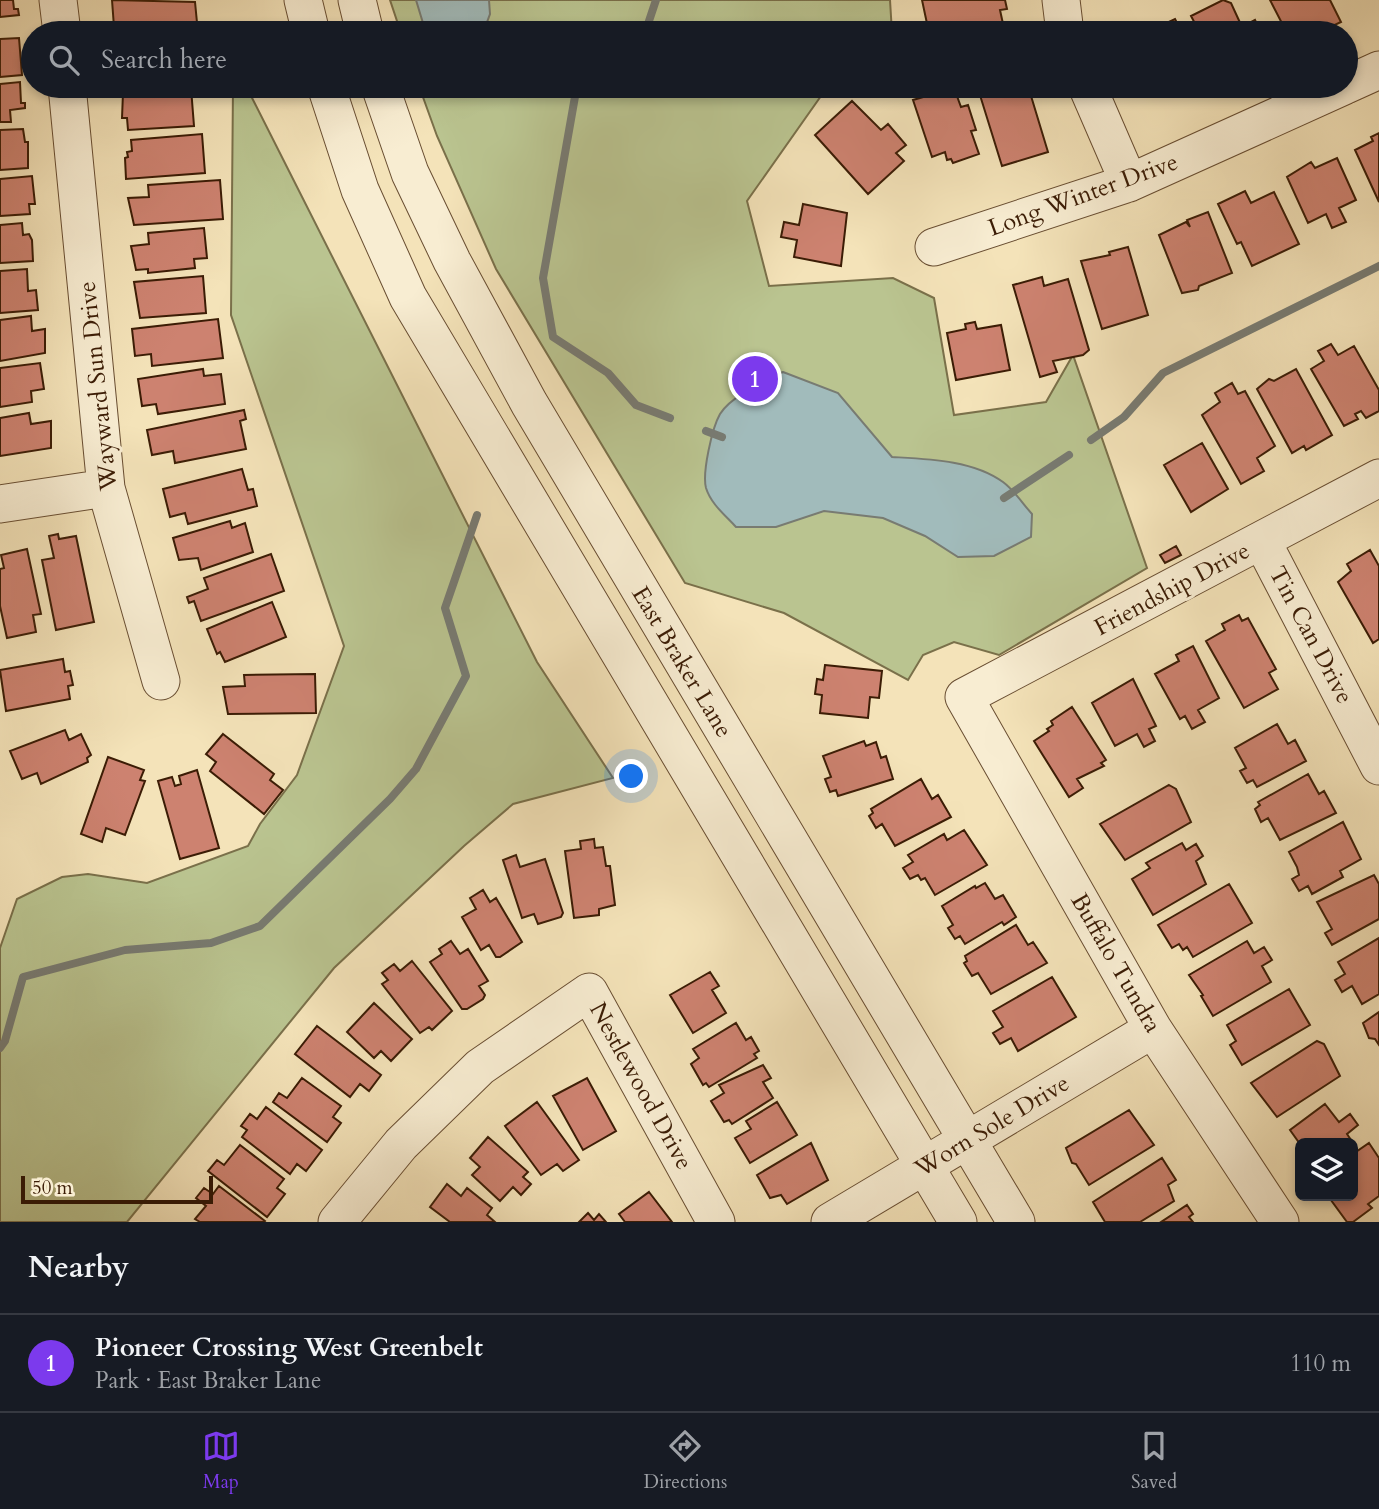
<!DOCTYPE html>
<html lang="en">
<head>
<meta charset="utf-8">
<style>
	:root { --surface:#171b24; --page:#20242c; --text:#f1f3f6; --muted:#9ea1a6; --line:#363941; --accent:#7c3aed }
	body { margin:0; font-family:Cardo,serif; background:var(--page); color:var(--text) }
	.controls { position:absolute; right:21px; bottom:21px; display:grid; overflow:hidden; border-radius:10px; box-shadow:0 4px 10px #0003 }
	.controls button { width:63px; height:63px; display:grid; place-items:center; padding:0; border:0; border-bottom:2px solid var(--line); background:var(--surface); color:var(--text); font:35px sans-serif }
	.scale { position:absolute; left:21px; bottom:18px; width:192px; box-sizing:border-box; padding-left:7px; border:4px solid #3b1c05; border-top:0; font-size:19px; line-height:24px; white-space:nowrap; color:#3b1c05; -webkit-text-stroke:5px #f8edd2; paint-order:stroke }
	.you { position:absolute; left:632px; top:777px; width:24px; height:24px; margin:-18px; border:5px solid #fff; border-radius:50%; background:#1a73e8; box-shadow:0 0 0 10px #1a73e833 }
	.badge { display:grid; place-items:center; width:46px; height:46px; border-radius:50%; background:var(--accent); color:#fff; font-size:23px; font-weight:700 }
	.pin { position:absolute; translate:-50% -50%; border:4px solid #fff; box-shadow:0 2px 7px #0006 }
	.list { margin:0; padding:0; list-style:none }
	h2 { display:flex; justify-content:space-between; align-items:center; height:91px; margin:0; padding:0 28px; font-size:30px }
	h2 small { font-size:23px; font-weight:400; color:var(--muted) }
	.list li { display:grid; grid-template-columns:46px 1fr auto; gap:21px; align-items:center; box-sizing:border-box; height:98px; padding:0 28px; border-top:2px solid var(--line) }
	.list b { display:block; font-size:26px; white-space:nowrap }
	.list p { margin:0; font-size:23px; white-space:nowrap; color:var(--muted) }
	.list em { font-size:23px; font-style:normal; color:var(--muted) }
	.icon { flex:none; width:38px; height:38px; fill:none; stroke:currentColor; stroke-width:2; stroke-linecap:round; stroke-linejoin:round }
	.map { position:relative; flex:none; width:1379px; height:1222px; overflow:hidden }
	.search { position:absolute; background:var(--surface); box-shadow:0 4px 10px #0003; left:21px; right:21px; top:21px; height:77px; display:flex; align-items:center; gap:18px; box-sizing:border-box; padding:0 24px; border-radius:38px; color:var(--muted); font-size:26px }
	.sheet { height:189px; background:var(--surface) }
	nav { display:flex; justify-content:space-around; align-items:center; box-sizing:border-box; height:98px; border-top:2px solid var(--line); background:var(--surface); font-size:19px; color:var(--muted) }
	nav a { display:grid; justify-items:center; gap:4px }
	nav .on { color:var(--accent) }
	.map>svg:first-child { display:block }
</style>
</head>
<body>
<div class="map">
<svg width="1379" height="1222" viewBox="0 0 1379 1222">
	<rect width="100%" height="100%" fill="#f4e3b9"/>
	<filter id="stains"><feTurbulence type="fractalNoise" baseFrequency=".00286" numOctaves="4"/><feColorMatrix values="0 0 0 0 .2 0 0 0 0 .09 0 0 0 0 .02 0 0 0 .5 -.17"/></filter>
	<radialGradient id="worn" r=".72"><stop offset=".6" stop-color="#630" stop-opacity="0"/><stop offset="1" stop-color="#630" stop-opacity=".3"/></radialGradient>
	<path fill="#bac490" stroke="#7a704a" stroke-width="2" d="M390,0H890L892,33H401Z
		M233,86H246L537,662L613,778L513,804L464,846L334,968L127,1222H0V948L17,899L62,877L88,874L147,883L248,846L260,824L297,775L344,646L231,315Z
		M419,86H828L747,201L769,286L893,278L934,298L954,415L1046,402L1073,355L1147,568L999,655L954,642L923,655L908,680L784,613L685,583L496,269L437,136Z"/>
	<path fill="#a1bbbb" stroke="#787b72" stroke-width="2" d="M416,0H489L490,14L483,33H426Z
		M783,372L838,393L892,457C928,459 973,460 1003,482C1014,490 1023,504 1032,514L1031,537L994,556L958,557L925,536L883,518L824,511L776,527H736C725,515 711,504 706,488C702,473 712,428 720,414C731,396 765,381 783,372Z"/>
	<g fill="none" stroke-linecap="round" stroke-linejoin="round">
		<path stroke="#787b72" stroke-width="8" d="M645,33L656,0
			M580,86L576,91L543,278L553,337L608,373L636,405L670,418
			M706,431L722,437
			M1091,440L1124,417L1163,373L1379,266
			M1004,498L1069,455
			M0,1048L5,1041L23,977L125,950L211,943L260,926L390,799L416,769L466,676L445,608L477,515"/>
	</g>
	<path fill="#cd8270" stroke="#3b1c05" stroke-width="2" d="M0,0H13L14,9H18L19,15L0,17Z
		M112,0L195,2L198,33H128L127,26L114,27Z
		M922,0H1005L1007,9L1000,10L1005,33H929Z
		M1223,0L1231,3L1242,27L1255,20L1261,33H1200L1191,16Z
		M1270,0H1330L1341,22L1320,32L1318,27L1305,33H1287Z
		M1175,19L1182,33H1145Z
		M19,38L22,75L0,77V39Z
		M20,82L21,103H25V108L10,110L11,122H0V84Z
		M997,86H1028L1048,152L1002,166L979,92Z
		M191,88L194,126L128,130L127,118H122L123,93Z
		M954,88L961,107L968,105L976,130L971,131L979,154L953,163L951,159L947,160L945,152L932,157L913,100Z
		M852,101L881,130L888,124L906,145L896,153L904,161L868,194L815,135Z
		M23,129L25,142H28V168L0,170V130Z
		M1379,133V202L1355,150L1373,141L1371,137Z
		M202,134L205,173L126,179L125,158L128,157L127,152L132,151L131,140Z
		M1337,158L1356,200L1339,208L1346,222L1332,228L1326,214L1308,223L1287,177L1311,162L1315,168Z
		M32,176L35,204H29L30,214L0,216V179Z
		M220,180L223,219L134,225L128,198L149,197L148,185Z
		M1245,191L1251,203L1274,192L1299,244L1252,266L1241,242L1237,244L1218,204Z
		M803,204L847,213L841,266L794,257L797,240L781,237L784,222L799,225Z
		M1208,212L1232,273L1199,286L1198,290L1182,293L1159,235L1186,222L1190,227L1187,220Z
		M22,223L23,235L29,234L32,240L33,261L0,263V225Z
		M204,228L207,258L194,259L195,268L148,273V269L136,270L131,246L149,244L148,233Z
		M1128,247L1148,315L1102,329L1081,261L1110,255L1109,252Z
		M27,269L28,291L36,290L38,310L0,313V271Z
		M203,276L206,313L140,318L134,282Z
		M1042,277L1044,286L1068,279L1089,350L1083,355L1053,361L1057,372L1040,377L1013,285Z
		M31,316L32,331L45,329V353L0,361V320Z
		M218,319L223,358L152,366L151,354L135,356L132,329Z
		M975,322L977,329L1001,325L1010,370L956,380L947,333L966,329L965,324Z
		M1331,344L1338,355L1354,346L1379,390V411L1366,418L1361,411L1355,414L1358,419L1344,426L1311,369L1324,361L1318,351Z
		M40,363L44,389L31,391L32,402L0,407V368Z
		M203,369L204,376L221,374L225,404L158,414L156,404L142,406L138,379Z
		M1296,369L1332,435L1306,450L1304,446L1292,453L1257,389L1269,379L1274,381Z
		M1232,383L1238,394L1245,391L1275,446L1257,458L1264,471L1241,484L1202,415L1220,402L1215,393Z
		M244,410L246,419L240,421L246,449L175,463L173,451L152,455L147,430Z
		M29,413L31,424L51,421V448L0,456V418Z
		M1202,443L1228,489L1191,512L1164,465Z
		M242,469L248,490L253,489L257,506L188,524L185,513L170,517L163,489Z
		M230,521L232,528L245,523L253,552L201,570L198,558L179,560L173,538Z
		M58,534L59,539L76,536L94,622L56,630L42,560L54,558L49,536Z
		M1176,546L1181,555L1165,563L1160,555Z
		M27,549L41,614L33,615L36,632L7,638L0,606V569L4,568L1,555Z
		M1370,550L1379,566V639L1373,643L1338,582L1351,571L1347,564Z
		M271,554L284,591L201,621L194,601L189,603L187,597L208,589L204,578Z
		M272,602L286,637L225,662L220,652L217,654L207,629Z
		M1239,615L1242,621L1248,618L1276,669L1269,673L1278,689L1244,708L1206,641L1225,630L1222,624Z
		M1193,646L1219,698L1198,710L1205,722L1192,729L1185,716L1180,719L1155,674L1179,661L1176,655Z
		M63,659L65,672L70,671L73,685L68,686L70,699L6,711L0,670Z
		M825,665L882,671L879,698L870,697L868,718L820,713L822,695L815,694L817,679L823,680Z
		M315,674L316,713L228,714L223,687L245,686L244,675Z
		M1133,679L1156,726L1149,729L1155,741L1144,747L1137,734L1115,746L1092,703Z
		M1072,707L1106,760L1101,763L1104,766L1077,779L1083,788L1069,797L1034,741L1049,731L1047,729L1053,725L1051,721Z
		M1277,724L1288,744L1295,740L1306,761L1257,787L1253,780L1247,783L1240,771L1246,768L1235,748Z
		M65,730L69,740L81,734L91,755L87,758L88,762L41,784L37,773L22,779L10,751Z
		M223,734L274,774L270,780L283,790L264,814L210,771L216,762L206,754Z
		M864,741L866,746L876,742L881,758L886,756L893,779L838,796L836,790L830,792L825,779L831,777L823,756Z
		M108,757L144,770L140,780L145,781L125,835L106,828L102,842L81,834Z
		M197,770L219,848L180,859L158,781L172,777L175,786L181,784L179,776Z
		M1308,774L1319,794L1324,791L1336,813L1280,840L1268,818L1261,822L1255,809L1260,805L1258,802Z
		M921,779L932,799L938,795L951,817L895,846L882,824L876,828L869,816L873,813L871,809Z
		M1169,785L1176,789L1191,822L1125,860L1100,824Z
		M1343,822L1361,859L1340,871L1343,877L1312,894L1308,886L1299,891L1292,879L1299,875L1297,867L1289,852Z
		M964,830L987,865L935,895L925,878L921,880L918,875L910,879L903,868L913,862L908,855L944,834L947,840Z
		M594,839L595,848L603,847L606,866H610L615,905L599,909V915L574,918L565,851L581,849L580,841Z
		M1182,843L1186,850L1196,844L1203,856L1196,861L1206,884L1153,915L1132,879L1150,868L1146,863Z
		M516,855L520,867L545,859L563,913L561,917L538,924L534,914L522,918L503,860Z
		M1374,875L1379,884V919L1332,945L1325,933L1332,929L1317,902Z
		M985,883L995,899L1003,895L1016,917L1004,925L1002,922L965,944L960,936L955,939L948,928L953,925L942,906L975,886L976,888Z
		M1229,884L1252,923L1193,957L1187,947L1183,950L1179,944L1172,948L1158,925Z
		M483,890L490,902L496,898L522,942L500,957H496L489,945L481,950L462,917L476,909L470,898Z
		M1016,925L1028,945L1033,942L1047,963L991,994L978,973L972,976L964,963L967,961L965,956Z
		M1379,938V994L1362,1004L1352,986L1342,992L1335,980L1345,974L1338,962Z
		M451,941L460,954L468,949L488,981L479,986L485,995L483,999L467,1009H462L430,962L442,954L439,949Z
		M1247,941L1254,953L1264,947L1272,960L1262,966L1271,982L1213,1016L1201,996L1203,995L1189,975Z
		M412,961L452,1011L432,1030L429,1027L420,1033L382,984L388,980L382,973L394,964L400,971Z
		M710,972L719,986L712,990L726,1013L693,1033L670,995Z
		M1052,977L1076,1017L1018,1051L1011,1038L1000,1044L993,1033L1003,1027L993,1011Z
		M1289,989L1310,1025L1242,1065L1230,1045L1236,1041L1227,1025Z
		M374,1003L412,1039L391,1061L381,1051L374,1058L347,1032Z
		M1379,1012V1045L1375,1039L1369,1038L1363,1023Z
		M736,1023L746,1040L751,1037L759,1051L754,1054L757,1058L709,1087L706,1083L703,1085L691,1064L699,1058L693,1049Z
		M317,1026L381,1075L369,1091L360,1084L350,1097L295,1054Z
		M1317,1041L1324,1044L1340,1076L1277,1117L1251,1083Z
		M763,1065L771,1078L763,1082L773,1098L732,1124L729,1120L724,1122L711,1101L724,1093L719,1085Z
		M302,1078L341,1106L333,1117L341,1123L327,1142L273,1102L279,1093L287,1098Z
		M587,1078L616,1131L583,1150L553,1096Z
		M537,1102L579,1160L563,1171L557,1164L541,1175L505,1126Z
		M777,1102L797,1135L750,1163L735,1138L751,1129L746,1121Z
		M1325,1104L1339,1122L1350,1114L1358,1125L1347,1134L1351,1140L1346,1143L1300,1144L1290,1130Z
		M266,1107L322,1150L306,1171L297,1164L290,1174L242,1137L247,1130L241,1126L250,1114L257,1119Z
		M1129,1110L1154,1145L1089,1185L1076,1164L1072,1163L1066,1148Z
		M488,1137L528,1172L523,1177L531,1184L521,1195L513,1187L500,1201L472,1175L480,1167L470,1158Z
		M811,1143L828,1180L787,1204L781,1195L770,1198L757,1175Z
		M1369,1143L1379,1158V1196L1368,1204L1372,1208L1353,1222H1347L1328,1196H1353V1154Z
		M240,1145L284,1179L277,1188L285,1194L267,1217L208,1171L217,1160L224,1165Z
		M1162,1158L1176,1180L1168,1185L1174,1201L1140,1222H1105L1093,1202Z
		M447,1184L461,1196L467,1188L492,1208L487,1215L495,1222H450L430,1207Z
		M219,1186L265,1221L264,1222H200L195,1219L206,1206L196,1198L204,1188L213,1194Z
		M649,1192L672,1222H625L619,1214Z
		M1187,1205L1193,1214L1189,1217L1193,1222H1161Z
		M588,1213L594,1220L599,1214L606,1222H579Z"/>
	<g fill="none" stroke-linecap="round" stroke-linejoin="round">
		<defs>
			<path id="minor" d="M58,0L62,33
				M303,0L311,33
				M357,0L365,33
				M1061,0L1065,33
				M1346,85L1379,70
				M67,86L106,488L161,681
				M326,86L360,190L408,297L958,1222
				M380,86L410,173L452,261L529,403L1016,1222
				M1087,86L1129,183
				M934,247L1129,183L1344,86
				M0,504L106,488
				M1262,541L1379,766
				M337,1222L401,1144L480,1067L589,992L716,1222
				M830,1222L1153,1029
				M1280,1222L1153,1029L964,697L1379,478"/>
		</defs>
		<use href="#minor" stroke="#694e32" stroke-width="39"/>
		<use href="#minor" stroke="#f8edd2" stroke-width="37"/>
	</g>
	<g text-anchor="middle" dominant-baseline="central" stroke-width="6" stroke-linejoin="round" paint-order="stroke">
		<g font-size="24" fill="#3b1c05" stroke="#f8edd2">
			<text transform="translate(1083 195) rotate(-20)">Long Winter Drive</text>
			<text transform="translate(98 386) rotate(-96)">Wayward Sun Drive</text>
			<text transform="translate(1172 589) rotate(-28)">Friendship Drive</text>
			<text transform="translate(1311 635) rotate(62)">Tin Can Drive</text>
			<text transform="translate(682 662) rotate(59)">East Braker Lane</text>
			<text transform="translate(1116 963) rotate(60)">Buffalo Tundra</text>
			<text transform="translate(641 1086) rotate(61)">Nestlewood Drive</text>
			<text transform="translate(992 1126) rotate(-31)">Worn Sole Drive</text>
		</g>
	</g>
	<rect width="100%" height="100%" filter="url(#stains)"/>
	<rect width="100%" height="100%" fill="url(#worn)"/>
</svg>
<div class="controls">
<button><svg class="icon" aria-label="layers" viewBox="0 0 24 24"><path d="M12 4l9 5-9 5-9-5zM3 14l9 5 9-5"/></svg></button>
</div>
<div class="scale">50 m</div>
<div class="you"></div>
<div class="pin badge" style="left:755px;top:379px">1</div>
<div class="search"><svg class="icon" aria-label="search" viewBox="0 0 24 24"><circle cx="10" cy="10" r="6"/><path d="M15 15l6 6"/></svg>Search here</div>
</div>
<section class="sheet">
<h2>Nearby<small></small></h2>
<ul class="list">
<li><span class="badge">1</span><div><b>Pioneer Crossing West Greenbelt</b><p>Park · East Braker Lane</p></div><em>110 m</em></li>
</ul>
</section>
<nav>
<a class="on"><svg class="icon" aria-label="map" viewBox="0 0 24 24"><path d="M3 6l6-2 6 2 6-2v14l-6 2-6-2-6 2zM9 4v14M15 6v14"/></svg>Map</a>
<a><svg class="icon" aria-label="directions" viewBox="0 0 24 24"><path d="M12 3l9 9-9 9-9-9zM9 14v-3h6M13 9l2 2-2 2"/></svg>Directions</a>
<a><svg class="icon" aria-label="saved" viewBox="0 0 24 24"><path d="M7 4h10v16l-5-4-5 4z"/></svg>Saved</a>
</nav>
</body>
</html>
